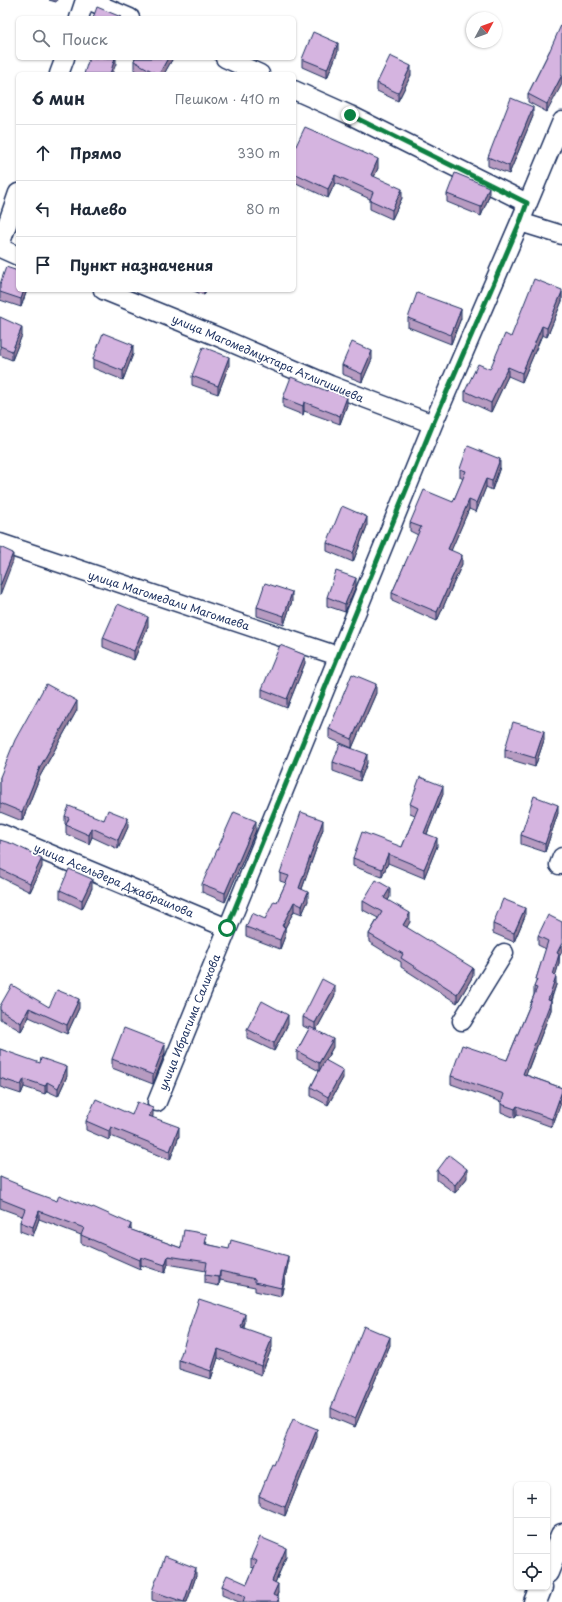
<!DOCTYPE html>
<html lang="ru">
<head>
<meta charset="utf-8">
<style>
	:root { --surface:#fff; --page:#f2f2f3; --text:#1f2937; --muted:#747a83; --line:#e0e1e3 }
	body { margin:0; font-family:"Playpen Sans",sans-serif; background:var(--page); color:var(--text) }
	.controls { position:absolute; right:12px; bottom:12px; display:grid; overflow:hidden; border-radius:6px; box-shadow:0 1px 3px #0004 }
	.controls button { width:36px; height:36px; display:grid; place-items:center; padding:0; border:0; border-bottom:1px solid var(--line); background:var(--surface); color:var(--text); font:20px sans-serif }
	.compass { position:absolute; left:466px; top:12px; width:36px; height:36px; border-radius:50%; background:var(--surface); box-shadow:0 1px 3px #0004; rotate:49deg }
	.stop { position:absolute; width:12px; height:12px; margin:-9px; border:3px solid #0b8043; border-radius:50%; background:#fff }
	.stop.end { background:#0b8043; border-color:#fff; box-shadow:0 1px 4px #0008 }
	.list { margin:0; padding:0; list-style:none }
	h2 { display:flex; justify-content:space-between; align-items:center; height:52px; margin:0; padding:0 16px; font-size:17px }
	h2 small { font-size:13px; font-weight:400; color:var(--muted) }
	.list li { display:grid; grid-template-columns:26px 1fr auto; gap:12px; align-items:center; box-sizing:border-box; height:56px; padding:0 16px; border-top:1px solid var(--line) }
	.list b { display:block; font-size:15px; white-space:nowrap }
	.list em { font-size:13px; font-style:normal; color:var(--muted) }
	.icon { flex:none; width:22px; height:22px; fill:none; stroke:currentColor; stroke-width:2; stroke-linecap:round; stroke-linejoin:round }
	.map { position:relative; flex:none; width:562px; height:1602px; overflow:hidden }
	.search { position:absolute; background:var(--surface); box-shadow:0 1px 3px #0004; left:16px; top:16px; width:280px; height:44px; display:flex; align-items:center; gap:10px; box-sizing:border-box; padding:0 14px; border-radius:6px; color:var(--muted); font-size:15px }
	.panel { position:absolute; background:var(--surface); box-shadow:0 1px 3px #0004; left:16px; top:72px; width:280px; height:220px; border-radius:6px }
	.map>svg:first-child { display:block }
</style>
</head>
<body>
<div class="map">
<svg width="562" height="1602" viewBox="0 0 562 1602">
	<rect width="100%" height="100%" fill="#fff"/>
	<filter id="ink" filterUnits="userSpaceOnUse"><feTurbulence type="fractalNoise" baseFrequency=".025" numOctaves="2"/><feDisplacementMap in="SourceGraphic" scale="8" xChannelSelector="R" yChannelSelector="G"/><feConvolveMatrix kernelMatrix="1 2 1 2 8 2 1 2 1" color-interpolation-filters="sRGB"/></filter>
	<g filter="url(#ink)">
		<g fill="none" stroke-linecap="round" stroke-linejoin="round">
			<defs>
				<path id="minor" d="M88,0L130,18
					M79,18L85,0
					M225,58L260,74
					M59,74L65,58
					M294,90L350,115L527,203
					M520,222L562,235
					M0,245L18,193
					M0,248L18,256
					M103,290L216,336L330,385L433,424
					M0,543L338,656
					M0,833L227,928
					M559,865L562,857
					M462,1021L504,953
					M157,1102L433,424L520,222L562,121"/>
				<path id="trunk" d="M547,1572L562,1535
					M535,1602L541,1587"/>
			</defs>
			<use href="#minor" stroke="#1b2f5e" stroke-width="21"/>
			<use href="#trunk" stroke="#1b2f5e" stroke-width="25"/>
			<use href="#minor" stroke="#fff" stroke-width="18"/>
			<use href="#trunk" stroke="#fff" stroke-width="22"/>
		</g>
		<path fill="#b79bc1" stroke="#1b2f5e" d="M49,0H57L56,2Z
			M550,50L547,112L528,102V94Z
			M338,51L327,78L302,67V59Z
			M135,58H173L164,74H142L134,70V61Z
			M411,75L398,101L377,91V83Z
			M533,116L509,174L488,166V157Z
			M294,150L378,168L374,177L402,198L392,219L370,209V199L335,183L328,198L294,182Z
			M447,194L489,196L481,216L447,202Z
			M0,284L27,290L21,307L0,300Z
			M191,290H206L204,295Z
			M562,292V301L547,337L542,335L522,382L508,376L491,412L465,400V391L490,369L511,337Z
			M0,317L22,335L12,360L0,355Z
			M408,318H461L451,344L408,327Z
			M133,354L123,380L93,368V359Z
			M372,359L362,382L342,374V365Z
			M229,365L218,394L192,385V376Z
			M283,398L347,405L340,424L304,411L303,415L283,407Z
			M500,467L492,490L486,487L476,512L469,509L451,550L462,564L437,621L392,601V593L418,535L410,531V523L453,502L463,479L460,477V469Z
			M367,526L353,562L327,551V543Z
			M356,586L345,612L327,606V597Z
			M292,601L284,625L257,616V607Z
			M148,626L134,660L103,647V638Z
			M305,663L287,708L262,698V689Z
			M376,693L352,748L329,738V729Z
			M77,710L40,776L22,821L0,812V777Z
			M544,740L535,767L505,758V749Z
			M333,762L367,763L360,781L333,771Z
			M443,794L427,834L437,846L424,878L388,863L382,877L353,866V858L402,847L415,815L410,813V804Z
			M558,813L545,852L521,844V835Z
			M65,816L104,820L128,827L118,849L92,837L89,844L66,834V825L65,824Z
			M323,829L302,889L308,901L302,914L294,911L285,928V936L280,949L246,936V927L265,919L277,902L286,883L280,881V873Z
			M256,830L225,902L202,892V884Z
			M0,840L42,867L30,892L0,877Z
			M92,888L82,909L60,898V890Z
			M390,897L388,900L410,922L406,927L473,976L457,1003L401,967V962L369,942V934L378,918L363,910V901Z
			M525,916L514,942L493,933V924Z
			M562,922L559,963L555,976L556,985L551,1001V1010L526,1075L562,1088V1100L552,1127L517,1114L515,1118L501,1112V1102L451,1084V1076L507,1060L534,995V987L536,983V979L546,949L538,945V936Z
			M335,995L316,1030L333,1047L326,1060L343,1078L328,1105L311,1096V1087L319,1071L297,1059V1051L309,1029L303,1026V1017Z
			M0,1006L49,1007L79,1008L67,1034L29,1017L21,1031L0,1019Z
			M288,1024L274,1051L247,1038V1029Z
			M0,1049L67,1076L58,1096L47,1091L45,1094L24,1087L21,1094L0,1087Z
			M165,1053L153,1084L112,1068V1059Z
			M132,1115L153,1116L152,1117L179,1136L170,1160L111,1136L109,1140L86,1130V1121Z
			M437,1171L467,1178L455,1193L437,1180Z
			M0,1177L22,1189L131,1230L181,1248L207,1242L206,1244L288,1264L281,1297L255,1291V1287L220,1280L219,1286L205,1283V1275L206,1271L168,1264L165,1273L141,1265L140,1269L81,1243V1235L39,1219L33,1236L20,1231V1222L22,1216L0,1208Z
			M245,1322L244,1328L272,1347L261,1375L218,1358L211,1379L179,1369V1360Z
			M390,1345L355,1427L331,1417V1408Z
			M317,1437L285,1516L259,1505V1496L274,1465Z
			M286,1557L275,1583L278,1593L277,1596L279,1602H239L222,1595V1586L247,1584L254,1568L251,1567V1558Z
			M196,1576L187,1602H159L152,1600V1591Z"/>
		<path fill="#957e9d" stroke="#1b2f5e" d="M338,43V51L327,78V69Z
			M115,58H116V64L112,74H110Z
			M168,58H173L164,74H159Z
			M411,66V75L398,101V93Z
			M562,75V84L547,112V104Z
			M533,107V116L509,174V166Z
			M378,159V168L371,184V175Z
			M335,175V183L328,198V189Z
			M489,187V196L481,216V207Z
			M402,189V198L392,219V210Z
			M24,290H27L21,307V299Z
			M204,290H206L204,295Z
			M562,292V301L547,337V328Z
			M461,309V318L451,344V335Z
			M542,326V335L522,382V373Z
			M22,327V335L12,360V351Z
			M133,345V354L123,380V371Z
			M372,351V359L362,382V374Z
			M229,357V365L218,394V386Z
			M508,367V376L491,412V403Z
			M347,397V405L340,424V416Z
			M304,402V411L303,415V406Z
			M500,459V467L492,490V481Z
			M486,479V487L476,512V503Z
			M469,500V509L448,558V549Z
			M367,517V526L353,562V553Z
			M13,553V561L0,595V586Z
			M462,555V564L437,621V612Z
			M356,578V586L345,612V604Z
			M292,592V601L284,625V616Z
			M148,617V626L134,660V651Z
			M305,655V663L287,708V699Z
			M376,684V693L352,748V739Z
			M77,701V710L40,776L22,821V812L40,767Z
			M544,731V740L535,767V758Z
			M367,754V763L360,781V772Z
			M443,786V794L424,841V833Z
			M558,805V813L545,852V844Z
			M128,818V827L118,849V840Z
			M323,820V829L299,897V888Z
			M256,821V830L225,902V893Z
			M92,828V837L89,844V835Z
			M437,838V846L424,878V869Z
			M388,854V863L382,877V869Z
			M42,858V867L30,892V883Z
			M92,879V888L82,909V900Z
			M390,888V897L384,906V898Z
			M308,892V901L302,914V906Z
			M294,902V911L285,928V936L280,949V940L282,926Z
			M525,908V916L514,942V933Z
			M410,913V922L403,934V925Z
			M562,943V952L559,957V963L553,984V975L557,953Z
			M473,968V976L457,1003V994Z
			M556,976V985L549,1004L551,1001V1010L523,1082V1074Z
			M335,986V995L315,1032V1023Z
			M79,999V1008L67,1034V1025Z
			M29,1008V1017L21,1031V1023Z
			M288,1015V1024L274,1051V1043Z
			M333,1039V1047L319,1072V1063Z
			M165,1044V1053L153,1084V1075Z
			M67,1067V1076L58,1096V1088Z
			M343,1070V1078L328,1105V1097Z
			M24,1079V1087L21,1094V1085Z
			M47,1082V1091L45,1094V1086Z
			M562,1091V1100L552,1127V1119Z
			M517,1106V1114L515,1118V1109Z
			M153,1108V1116L149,1125V1116Z
			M111,1127V1136L109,1140V1131Z
			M179,1127V1136L170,1160V1151Z
			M467,1169V1178L455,1193V1185Z
			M39,1211V1219L33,1236V1227Z
			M131,1224V1232L129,1229Z
			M168,1256V1264L165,1273V1265Z
			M288,1256V1264L281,1297V1288Z
			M141,1257V1265L140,1269V1260Z
			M220,1271V1280L219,1286V1277Z
			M245,1314V1322L241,1335V1327Z
			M390,1337V1345L355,1427V1419Z
			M272,1338V1347L261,1375V1366Z
			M218,1349V1358L211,1379V1371Z
			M317,1429V1437L285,1516V1507Z
			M286,1548V1557L272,1590V1581Z
			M196,1568V1576L187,1602H184Z
			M278,1584V1593L274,1602L273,1595Z"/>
		<path fill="#d5b4e0" stroke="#1b2f5e" d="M97,7L121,17L120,18H93Z
			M562,23V75L547,104L528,94L550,50Z
			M313,32L338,43L327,69L302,59Z
			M390,56L411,66L398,93L377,83Z
			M89,58H115L110,74H84Z
			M135,58H168L159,74H157L134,61Z
			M511,98L533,107L509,166L488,157Z
			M305,127L378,159L371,175L402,189L392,210L370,200L373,192L335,175L328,189L294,173V150Z
			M455,173L489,187L481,207L447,194Z
			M6,267L18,271V290H24L21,299L0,292V284Z
			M534,279L562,290V292L547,328L542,326L522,373L508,367L491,403L465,391L478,364L490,369L505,334L511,337Z
			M417,293L461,309L451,335L408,318Z
			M0,317L22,327L12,351L0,346Z
			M103,333L133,345L123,371L93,359Z
			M352,342L372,351L362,374L342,365Z
			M203,347L229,357L218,386L192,376Z
			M291,377L327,391V389L347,397L340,416L304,402L303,406L283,398Z
			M468,446L500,459L492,481L486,479L476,503L469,500L448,549L462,555L437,612L392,593L421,527L410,523L424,490L453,502L466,471L460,469Z
			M342,506L367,517L353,553L327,543Z
			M0,547L13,553L0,586Z
			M336,571L356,578L345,604L327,597Z
			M265,583L292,592L284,616L257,607Z
			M118,604L148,617L134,651L103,638Z
			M280,645L305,655L287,699L262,689Z
			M352,674L376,684L352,739L329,729Z
			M46,684L77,701L40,767L22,812L0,803V777L15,740Z
			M513,722L544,731L535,758L505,749Z
			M340,744L367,754L360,772L333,762Z
			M420,777L443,786L424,833L437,838L424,869L388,854L382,869L353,858L362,832L402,847L418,808L410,804Z
			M534,796L558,805L545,844L521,835Z
			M69,806L104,820L108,810L128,818L118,840L92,828L89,835L66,825L69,818L65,816Z
			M234,812L256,821L225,893L202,884Z
			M301,812L323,820L299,888L308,892L302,906L294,902L282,926L285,927L280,940L246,927L252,913L265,919L274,901L277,902L289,876L280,873Z
			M0,840L13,844L42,858L30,883L0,869Z
			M69,869L92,879L82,900L60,890Z
			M376,880L390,888L384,898L410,913L403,925L473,968L457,994L401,958L403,954L369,934L382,912L363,901Z
			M503,899L525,908L514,933L493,924Z
			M548,915L562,922V943L557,953L559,954L553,975L556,976L548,1000L551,1001L523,1074L562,1088V1091L552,1119L517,1106L515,1109L501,1104L504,1094L451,1076L462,1045L507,1060L537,988L534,987L537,979H536L548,941L538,936Z
			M322,979L335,986L315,1023L303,1017Z
			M12,985L49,1007L57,990L79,999L67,1025L29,1008L21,1023L0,1010V1006Z
			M262,1001L288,1015L274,1043L247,1029Z
			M310,1027L333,1039L319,1063L297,1051Z
			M124,1028L165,1044L153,1075L112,1059Z
			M0,1049L40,1063L41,1058L67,1067L58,1088L47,1082L45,1086L24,1079L21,1085L0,1078Z
			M325,1060L343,1070L328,1097L311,1087Z
			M96,1099L132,1115L137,1102L153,1108L149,1116L179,1127L170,1151L111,1127L109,1131L86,1121Z
			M449,1155L467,1169L455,1185L437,1171Z
			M0,1177L22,1186L21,1188L57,1201L59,1195L92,1208L93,1207L131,1224L129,1229L181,1248L184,1230L207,1234L205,1244L229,1249L231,1240L288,1256L281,1288L255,1282V1279L220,1271L219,1277L205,1275L207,1262L168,1256L165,1265L141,1257L140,1260L81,1235L84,1228L39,1211L33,1227L20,1222L25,1209L0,1199Z
			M199,1299L245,1314L241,1327L272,1338L261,1366L218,1349L211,1371L179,1360Z
			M364,1326L390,1337L355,1419L331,1408Z
			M293,1419L317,1429L285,1507L259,1496L272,1464L274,1465Z
			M260,1537L286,1548L272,1581L278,1584L273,1595L279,1598L277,1602H243L245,1596L222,1586L227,1575L247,1584L257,1561L251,1558Z
			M165,1556L196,1568L184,1602L152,1591Z"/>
	</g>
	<g fill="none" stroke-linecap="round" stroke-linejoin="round" filter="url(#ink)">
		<path stroke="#0b8043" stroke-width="5" d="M227,928L433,424L520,222L527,203L350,115"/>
	</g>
	<g text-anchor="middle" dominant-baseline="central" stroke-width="3.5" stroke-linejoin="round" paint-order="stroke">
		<g font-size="11" fill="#1b2f5e" stroke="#fff">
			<text transform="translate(268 358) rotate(23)">улица Магомедмухтара Атлигишиева</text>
			<text transform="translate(169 600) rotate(18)">улица Магомедали Магомаева</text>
			<text transform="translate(114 880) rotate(23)">улица Асельдера Джабраилова</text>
			<text transform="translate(189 1022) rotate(-68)">улица Ибрагима Салихова</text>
		</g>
	</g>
</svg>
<div class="controls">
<button>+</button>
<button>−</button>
<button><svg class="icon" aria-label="locate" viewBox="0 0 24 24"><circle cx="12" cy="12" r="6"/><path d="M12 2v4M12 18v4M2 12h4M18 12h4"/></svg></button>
</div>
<svg class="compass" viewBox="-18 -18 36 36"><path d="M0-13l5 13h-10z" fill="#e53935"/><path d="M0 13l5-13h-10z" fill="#747a83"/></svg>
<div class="stop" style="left:227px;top:928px"></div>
<div class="stop end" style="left:350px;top:115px"></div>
<div class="search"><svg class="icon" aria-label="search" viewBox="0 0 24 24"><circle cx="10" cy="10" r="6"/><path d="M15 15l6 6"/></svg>Поиск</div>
<section class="panel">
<h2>6 мин<small>Пешком · 410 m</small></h2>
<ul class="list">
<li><svg class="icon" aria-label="ahead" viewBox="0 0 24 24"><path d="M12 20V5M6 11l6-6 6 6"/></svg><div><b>Прямо</b></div><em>330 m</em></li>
<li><svg class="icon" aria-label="left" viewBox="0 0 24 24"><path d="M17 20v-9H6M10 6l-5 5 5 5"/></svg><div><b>Налево</b></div><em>80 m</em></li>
<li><svg class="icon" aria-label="arrive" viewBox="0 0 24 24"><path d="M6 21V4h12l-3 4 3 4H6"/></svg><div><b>Пункт назначения</b></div></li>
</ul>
</section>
</div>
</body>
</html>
